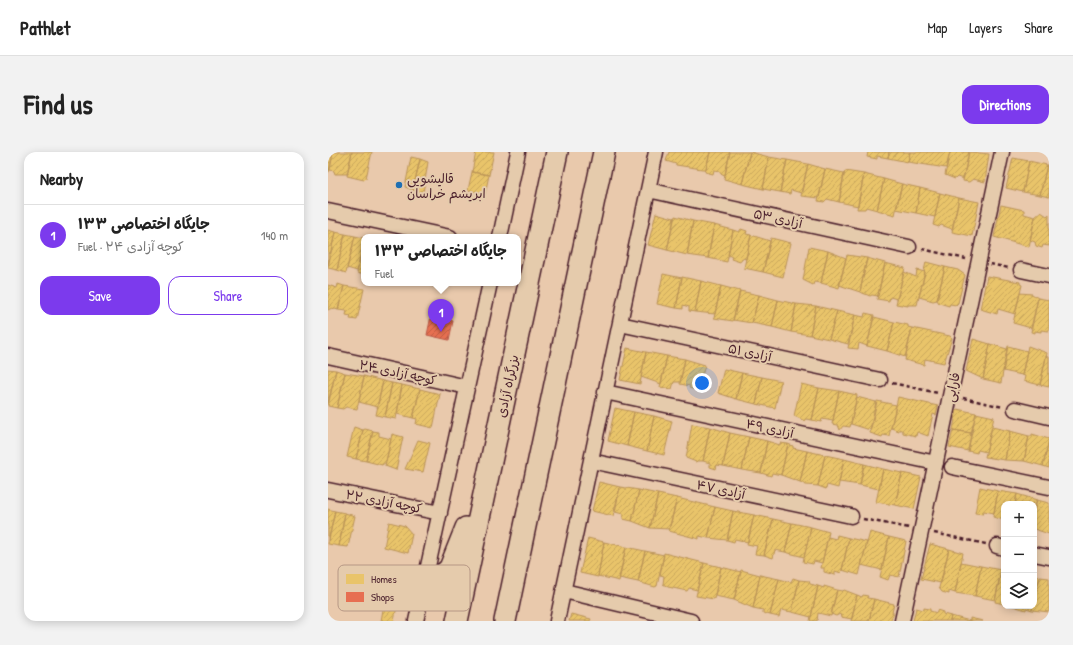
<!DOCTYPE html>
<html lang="en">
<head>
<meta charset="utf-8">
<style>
	:root { --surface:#fff; --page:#f2f2f2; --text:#222; --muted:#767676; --line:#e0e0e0; --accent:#7c3aed }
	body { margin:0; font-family:"Patrick Hand","Playpen Sans Arabic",sans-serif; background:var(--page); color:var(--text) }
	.controls { position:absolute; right:12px; bottom:12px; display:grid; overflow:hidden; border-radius:8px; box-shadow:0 2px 10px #0003 }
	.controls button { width:36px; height:36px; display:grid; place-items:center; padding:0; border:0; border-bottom:1px solid var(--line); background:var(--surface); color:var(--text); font:20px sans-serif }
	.you { position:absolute; left:374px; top:231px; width:14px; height:14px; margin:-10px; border:3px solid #fff; border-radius:50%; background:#1a73e8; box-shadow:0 0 0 6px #1a73e833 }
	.badge { display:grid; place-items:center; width:26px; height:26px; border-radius:50%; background:var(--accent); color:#fff; font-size:13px; font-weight:700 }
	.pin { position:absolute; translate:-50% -33px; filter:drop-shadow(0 1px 2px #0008) }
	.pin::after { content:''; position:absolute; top:21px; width:14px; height:12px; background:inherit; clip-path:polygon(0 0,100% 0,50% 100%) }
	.popup { position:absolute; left:33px; top:82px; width:160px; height:52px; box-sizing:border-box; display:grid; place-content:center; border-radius:8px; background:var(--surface); filter:drop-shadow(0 1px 3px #0005); font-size:13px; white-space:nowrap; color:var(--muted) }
	.popup b { font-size:15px; color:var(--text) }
	.popup::after { content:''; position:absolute; left:50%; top:100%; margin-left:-8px; border:8px solid transparent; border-top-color:var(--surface) }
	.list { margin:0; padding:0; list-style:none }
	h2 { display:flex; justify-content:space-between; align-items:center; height:52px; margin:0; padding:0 16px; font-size:17px }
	h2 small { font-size:13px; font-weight:400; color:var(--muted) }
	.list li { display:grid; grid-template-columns:26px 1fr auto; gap:12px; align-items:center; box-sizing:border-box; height:60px; padding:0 16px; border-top:1px solid var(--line) }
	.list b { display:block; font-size:15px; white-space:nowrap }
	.list p { margin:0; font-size:13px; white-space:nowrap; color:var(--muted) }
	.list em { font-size:13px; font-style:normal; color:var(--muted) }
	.actions { display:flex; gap:8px; padding:12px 16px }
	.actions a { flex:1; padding:9px 0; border:1px solid var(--accent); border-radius:12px; text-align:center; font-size:14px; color:var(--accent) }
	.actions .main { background:var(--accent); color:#fff }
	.icon { flex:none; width:22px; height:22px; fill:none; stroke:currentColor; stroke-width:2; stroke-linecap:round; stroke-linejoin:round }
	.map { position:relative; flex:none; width:721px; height:469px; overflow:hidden; border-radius:12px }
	header { display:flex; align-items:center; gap:24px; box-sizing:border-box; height:56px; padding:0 20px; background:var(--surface); border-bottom:1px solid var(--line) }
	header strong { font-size:19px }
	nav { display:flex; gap:22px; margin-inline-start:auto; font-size:14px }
	.intro { display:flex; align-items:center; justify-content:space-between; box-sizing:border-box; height:96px; padding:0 24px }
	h1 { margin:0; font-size:28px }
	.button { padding:10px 18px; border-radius:12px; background:var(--accent); color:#fff; font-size:14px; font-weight:700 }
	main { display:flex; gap:24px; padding:0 24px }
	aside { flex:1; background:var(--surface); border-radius:12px; box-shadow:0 2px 10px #0003 }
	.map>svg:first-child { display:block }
</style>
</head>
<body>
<header>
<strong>Pathlet</strong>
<nav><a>Map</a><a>Layers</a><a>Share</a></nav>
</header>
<div class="intro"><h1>Find us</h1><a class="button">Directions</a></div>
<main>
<aside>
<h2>Nearby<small></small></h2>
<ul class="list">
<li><span class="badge">1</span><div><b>جایگاه اختصاصی ۱۳۳</b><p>Fuel · کوچه آزادی ۲۴</p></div><em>140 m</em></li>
</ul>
<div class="actions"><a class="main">Save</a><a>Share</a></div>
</aside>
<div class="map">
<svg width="721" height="469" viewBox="0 0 721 469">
	<defs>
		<pattern id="homes-hatch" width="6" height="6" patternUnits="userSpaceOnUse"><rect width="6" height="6" fill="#e9c46a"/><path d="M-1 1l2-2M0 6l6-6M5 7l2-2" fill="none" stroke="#c9a85c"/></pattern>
		<pattern id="shops-hatch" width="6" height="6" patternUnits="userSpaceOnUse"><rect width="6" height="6" fill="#e76f51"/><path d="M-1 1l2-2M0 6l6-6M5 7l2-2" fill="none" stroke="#bd5b43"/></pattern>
	</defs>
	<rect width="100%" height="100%" fill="#e9c9ac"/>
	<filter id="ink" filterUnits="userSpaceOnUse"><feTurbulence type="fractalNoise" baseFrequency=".025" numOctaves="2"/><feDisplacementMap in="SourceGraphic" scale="8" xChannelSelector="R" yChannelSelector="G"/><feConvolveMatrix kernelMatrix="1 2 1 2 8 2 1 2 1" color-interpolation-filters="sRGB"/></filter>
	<g filter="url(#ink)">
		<path fill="url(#homes-hatch)" stroke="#b99257" d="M0,0H5L1,20H0Z
			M5,0H24L19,22H7L6,19L2,18Z
			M24,0H44L38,26L36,28L19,24Z
			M148,0H166L161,23L144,20Z
			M341,0H382L378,17H374L348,13V12L338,9Z
			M382,0H402L397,23L392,21V19L386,18L385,22L377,20Z
			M402,0H422L414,32L396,27Z
			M422,0L441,5L435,37L414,32Z
			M540,0H561L560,6L549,4V7L539,5Z
			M561,0H582L580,10L560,6Z
			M582,0H622L618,16L580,10Z
			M622,0H641L635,27L629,25L627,27L617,23Z
			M641,0L661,2L657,30L645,27L641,30L635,29Z
			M83,5L92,7L85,38L77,35Z
			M441,5L459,8L452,40L435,37Z
			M685,6L701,9L695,40L678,36Z
			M92,7L100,10L95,41L85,38Z
			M459,8L480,12L473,41L463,38L462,42L452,40Z
			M701,9L719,13L712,43L695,40Z
			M480,12L497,17L491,46L473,44Z
			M719,13H721V45L712,43Z
			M497,17L516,21L511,50L499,47L496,50L490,49Z
			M517,19L536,22L530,54L511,50Z
			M144,20L161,23L157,42L140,38Z
			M536,22L556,27L549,58L538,55L537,57H529Z
			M556,27L574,32L567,63L549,58Z
			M574,32L592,36L588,61L568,57Z
			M592,36L612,41L607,65L588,61Z
			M612,41L631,46L624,77L613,73L611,75L605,73Z
			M631,46L651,50L644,84L624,80Z
			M673,53L696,58V62L707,65L701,95L666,85Z
			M713,60L719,64L721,62V94L715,93L714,96L708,94L707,90L702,88L707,65Z
			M328,61L346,66L339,98L320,93Z
			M347,64L365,69L359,103L339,98Z
			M365,69L386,73L380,106L359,103Z
			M386,73L405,78L399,110L380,106Z
			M413,77L419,79L418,82L423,83L418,107L414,106L412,110L403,107L404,105L400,103L405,78L411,80Z
			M0,78L7,80L0,113Z
			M7,80L17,82L9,118L0,116Z
			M17,82L27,84L18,121L9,118Z
			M423,83L442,89L435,120L416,116Z
			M27,84L36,86L29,119L19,116Z
			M443,86L463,91L455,125L435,120Z
			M36,89V122H32L29,121Z
			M481,95L500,99L493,131L486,130L485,133L475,128Z
			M500,99L518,106L511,136L493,131Z
			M519,103L539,106L532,140L511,133Z
			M539,106L557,111L550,144L544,143L542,144L532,140Z
			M598,110L617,115L609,148L605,149L591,145L597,120L596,119Z
			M557,111L577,116L569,147L562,145L561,149L549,147Z
			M617,115L630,118L637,123L630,151L628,153L622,152L621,154L611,151L609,148Z
			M589,118L597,120L589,153H580V154L568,152L576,120L588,125Z
			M335,122L354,126L348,156L329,152Z
			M659,124L692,130V132L694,133L687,162L670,157L669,162L652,157Z
			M354,125L373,129L367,160L361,159V155L355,153V157L348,156Z
			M373,129L393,134L387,162L367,160Z
			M10,132L16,134L10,158L4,156L0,158V133L9,136Z
			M16,134L36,137L29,168L22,167L23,164L18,163L19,159L10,158Z
			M393,134L412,139L405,169L386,166Z
			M412,139L431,143L424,171L405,168Z
			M692,141L704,142L710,146L703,176L685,171Z
			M431,143L450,148L444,175L424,171Z
			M710,146L721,148V179L713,178V180L707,179V181L703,180Z
			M450,148L468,152L463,180L444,175Z
			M468,152L488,154L482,183L463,180Z
			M488,154L509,159L501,187L482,183Z
			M509,159L527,163L520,192L501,187Z
			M537,161L546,163L539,194L531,191L530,197L520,196L527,163L536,165Z
			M546,165L566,170L559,199L539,194Z
			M566,170L580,173V175L584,176L577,205L559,199Z
			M584,176L622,184L624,186L616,211L597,207L596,213L577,208Z
			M645,187L662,192L655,227L638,219Z
			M662,192L679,197L673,231L655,227Z
			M680,194L699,199L694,223L675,219Z
			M700,194L719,201L712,233L696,229L697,224L694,223Z
			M299,196L318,200L312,232L292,228Z
			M318,200L339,204L333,232L313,225Z
			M339,204L357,207L352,230H346L344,237L332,235Z
			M718,204L721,205V235L712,233Z
			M357,207L377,213L370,239L361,236L362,234L352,232Z
			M0,217L8,218L0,251Z
			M396,217L414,221L408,247L390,241Z
			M8,218L17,221L9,256L0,254Z
			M17,221L36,224L29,257L18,255L15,257L9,256Z
			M414,221L434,225L428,252L408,247Z
			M36,224L55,229L49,255L31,250Z
			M434,225L453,229L447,256L428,252Z
			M55,229L64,231L57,265L48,263Z
			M64,231L74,233L68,267L57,265Z
			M473,232L491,236L484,268L478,267L477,269L466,264Z
			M74,233L92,237L85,266L69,262Z
			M491,236L511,239L505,269L494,267L493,270L484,268Z
			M92,237L112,242L105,276L88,272L89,267L85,266Z
			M511,239L529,243L522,275L515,274L512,278L510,273L504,272Z
			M529,245L548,250L542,278L523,272Z
			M570,245L610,254L608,263L605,262L600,284L589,280L588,284L575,281V279L571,277V279L563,276Z
			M549,249L568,253L561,284L555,283L554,285L542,281Z
			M287,256L306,260L299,294L280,289Z
			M629,257L648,261L643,281L625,278Z
			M306,260L326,264L319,299L299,294Z
			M648,261L666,265L658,300L650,298L649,301L640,299Z
			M326,264L344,269L336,303L319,299Z
			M364,272L382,275L375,309H369L368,310L358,306Z
			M26,275L35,278L28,307L19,305Z
			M382,275L402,281L395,314L389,313L388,317L382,315V311L375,309Z
			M664,275L682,279L677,308L657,305Z
			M37,277L45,279L38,309L28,307L35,278Z
			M625,278L643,281L640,299L621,295Z
			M45,279L51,280V284L63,287L58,310L54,313L38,309Z
			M682,279L701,284L696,309L677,308Z
			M402,281L421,285L414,318L395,314Z
			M64,282L75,285L68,318L57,314Z
			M704,282L721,287L715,314L696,309L701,284H704Z
			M421,285L439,289L433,321L414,318Z
			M90,288L102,291L95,320L77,317Z
			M439,289L452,293V291L460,292L453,323L444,321L443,324L433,321Z
			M721,289V316L715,314Z
			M460,292L465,294V296L479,299L472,330L453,323Z
			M479,299L497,303L490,334L478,333L472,330Z
			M497,303L516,307L510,336L499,333L498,337L490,334Z
			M516,307L536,312L532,333L511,330Z
			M536,312L555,317L551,337L532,333Z
			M555,317L574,321L567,353L548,350Z
			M574,321L593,325L586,357L567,353Z
			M271,330L292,335L285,364L264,359Z
			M292,335L311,338L304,369L295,367V362L287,360Z
			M652,335L670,339L666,361L656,359L655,362L647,361Z
			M311,338L330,342L322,376L304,369Z
			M670,339L689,342L687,352H676V368L665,365Z
			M330,342L349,346L341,377L322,376Z
			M689,342L709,348L706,359V352H687Z
			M349,346L387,355L380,386L371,384V387L341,379Z
			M709,348L721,351V382L706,377V359Z
			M387,355L405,359L399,388L380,386Z
			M0,357L7,359L0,390Z
			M7,359L17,361L11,394L0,392Z
			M405,359L426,363L420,390L407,387L406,390L399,388Z
			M17,361L27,364L20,395L11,394Z
			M426,363L445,367L436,403L427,402L429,394L419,392Z
			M445,367L464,371L457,400L447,398L445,406L436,403Z
			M61,370L77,374L84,382L80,401L56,395Z
			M464,371L483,375L476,405L457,400Z
			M483,375L501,380L494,411L486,409L485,412L475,410Z
			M542,380L561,385L554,418L533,413Z
			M509,383L521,386L514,418L513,421L507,419V423L496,420V416H493L500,385L508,387Z
			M561,385L578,389L571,425L562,423L560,428L552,425Z
			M260,386L276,390L270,425L252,421Z
			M521,386L539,390L531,423L514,418Z
			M276,390L298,395L291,429L270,424Z
			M602,392L621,397L613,431L593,427Z
			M298,395L317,399L310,430L291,426Z
			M621,397L635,401L627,441L621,439V442L614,440L611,436Z
			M317,399L336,403L329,434L327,435L310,430Z
			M336,401L376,411L369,438L361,436L359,439L340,435L335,432L336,424L332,423Z
			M633,410L653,414L647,444L627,441Z
			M376,411L393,415L386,447L368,444Z
			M653,414L673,418L667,448L647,444Z
			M393,415L413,420L406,448L387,444Z
			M674,415H676V452L667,450Z
			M413,418L432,423L425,456L406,448Z
			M50,419L75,425L70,449L57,446L59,435L48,432Z
			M432,423L451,427L442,463L435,461V458L425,456Z
			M706,423L712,425L706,448Z
			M712,425L721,426V460L704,458Z
			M465,426L471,428L464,460L453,458L451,465L442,463L451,427L463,430Z
			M471,428L481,429L482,432L490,434L483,465L464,460Z
			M490,434L496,436V434L509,438L503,464L490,461L489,469H482Z
			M509,438L515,439L516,438L529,443L524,467L513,465L512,462L508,464L503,462Z
			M529,443L534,445L535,443L540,444L539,446L546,447L541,469H523Z
			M57,446L70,449L66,469H53Z
			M546,447L566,452L564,461H566L562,469H541Z
			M685,454H705L704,458L698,456V458Z
			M588,456L596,458V456L602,457V459L609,461V458L615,460V462L623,464L622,469H585Z
			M243,462L263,467L262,469H241Z
			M623,464L642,469H622Z
			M642,466L655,469H642Z"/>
		<path fill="url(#shops-hatch)" stroke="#b85746" d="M103,164L125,169L121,188L99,183Z"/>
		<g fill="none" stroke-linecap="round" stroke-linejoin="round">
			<defs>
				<path id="minor" d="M320,38L581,95
					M0,59L122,85
					M172,85L190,0
					M693,118L721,124
					M292,172L552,228
					M0,204L139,235
					M277,240L608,311
					M687,257L721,265
					M263,309L523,364
					M624,315L721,335
					M0,338L112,361
					M669,394L676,396
					M706,402L721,405
					M236,439L363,469
					M88,469L162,131
					M229,469L328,0
					M574,469L674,0"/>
				<path id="highway" d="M94,443L122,416L138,376
					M129,469L229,0
					M177,469L276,0"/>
			</defs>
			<use href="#minor" stroke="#4a1f2b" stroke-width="17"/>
			<use href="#highway" stroke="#4a1f2b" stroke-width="24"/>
			<path stroke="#4a1f2b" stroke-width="2.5" stroke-dasharray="4 3" stroke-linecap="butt" d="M594,97L638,107
				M662,112L681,116
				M564,231L610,241
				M635,246L675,255
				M535,367L581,376
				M606,381L658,392"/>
			<use href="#minor" stroke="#e5cbac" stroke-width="14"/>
			<use href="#highway" stroke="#e5cbac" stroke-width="21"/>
		</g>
	</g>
	<circle fill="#1f6fb2" stroke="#e5cbac" stroke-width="1.5" cx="71" cy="33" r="4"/>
	<g text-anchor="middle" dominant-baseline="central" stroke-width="4" stroke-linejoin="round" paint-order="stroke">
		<g font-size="13" fill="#4a1f2b" stroke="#e5cbac" text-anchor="start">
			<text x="79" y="26">قالیشویی<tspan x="79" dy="15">ابریشم خراسان</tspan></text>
		</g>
		<g font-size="13" fill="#4a1f2b" stroke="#e5cbac">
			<text transform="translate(450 66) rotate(12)">۵۳ آزادی</text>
			<text transform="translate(422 200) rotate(12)">۵۱ آزادی</text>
			<text transform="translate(70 220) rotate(12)">کوچه آزادی ۲۴</text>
			<text transform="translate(179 234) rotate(-78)">بزرگراه آزادی</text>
			<text transform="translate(624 235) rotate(-78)">فارابی</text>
			<text transform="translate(442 276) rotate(12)">۴۹ آزادی</text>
			<text transform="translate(393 337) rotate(12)">۴۷ آزادی</text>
			<text transform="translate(56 349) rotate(11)">کوچه آزادی ۲۲</text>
		</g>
	</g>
	<rect x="10" y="413" width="132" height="46" rx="6" fill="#e5cbac" stroke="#b69785" stroke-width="1"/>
	<rect x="18" y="422" width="18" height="10" fill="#e9c46a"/>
	<rect x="18" y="440" width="18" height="10" fill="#e76f51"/>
	<g font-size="11" fill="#4a1f2b">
		<text x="43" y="431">Homes</text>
		<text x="43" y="449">Shops</text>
	</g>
</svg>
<div class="controls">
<button>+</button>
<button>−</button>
<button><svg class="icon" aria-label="layers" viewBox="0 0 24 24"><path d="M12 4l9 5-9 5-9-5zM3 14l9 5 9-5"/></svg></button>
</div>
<div class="you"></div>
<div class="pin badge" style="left:113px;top:180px">1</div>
<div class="popup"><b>جایگاه اختصاصی ۱۳۳</b>Fuel</div>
</div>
</main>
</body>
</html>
